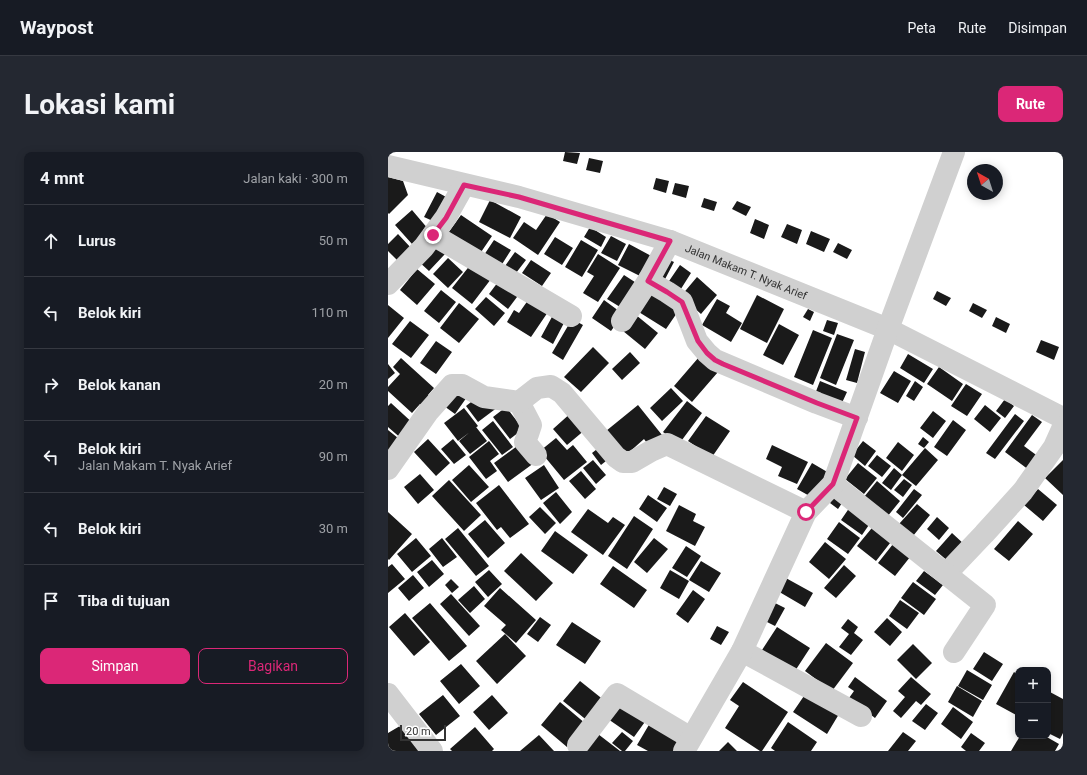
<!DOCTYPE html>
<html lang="id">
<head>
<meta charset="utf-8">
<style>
	:root { --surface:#171b24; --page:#242831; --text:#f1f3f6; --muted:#9ea1a6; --line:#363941; --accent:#db2777 }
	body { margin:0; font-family:Roboto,sans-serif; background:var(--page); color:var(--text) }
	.controls { position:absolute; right:12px; bottom:12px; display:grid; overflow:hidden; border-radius:8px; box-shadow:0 2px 10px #0003 }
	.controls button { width:36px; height:36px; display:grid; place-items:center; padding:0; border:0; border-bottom:1px solid var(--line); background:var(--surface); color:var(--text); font:20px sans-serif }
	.compass { position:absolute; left:579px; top:12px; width:36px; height:36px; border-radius:50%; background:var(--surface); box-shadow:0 2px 10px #0003; rotate:321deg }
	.scale { position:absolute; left:12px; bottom:10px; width:46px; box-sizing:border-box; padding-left:4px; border:2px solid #333; border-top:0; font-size:11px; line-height:14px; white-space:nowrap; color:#333; -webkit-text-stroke:3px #fff; paint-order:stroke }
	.stop { position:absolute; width:12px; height:12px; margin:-9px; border:3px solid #db2777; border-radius:50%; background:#fff }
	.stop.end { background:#db2777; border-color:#fff; box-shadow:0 1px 4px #0008 }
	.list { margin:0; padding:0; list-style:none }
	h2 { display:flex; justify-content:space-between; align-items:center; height:52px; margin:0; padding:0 16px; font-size:17px }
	h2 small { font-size:13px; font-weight:400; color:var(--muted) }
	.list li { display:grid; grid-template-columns:26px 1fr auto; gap:12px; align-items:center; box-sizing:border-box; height:72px; padding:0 16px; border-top:1px solid var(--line) }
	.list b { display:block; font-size:15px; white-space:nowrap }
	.list p { margin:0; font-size:13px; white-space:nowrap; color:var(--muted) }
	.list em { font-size:13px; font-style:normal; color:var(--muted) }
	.actions { display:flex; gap:8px; padding:12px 16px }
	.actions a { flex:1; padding:9px 0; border:1px solid var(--accent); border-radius:8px; text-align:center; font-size:14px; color:var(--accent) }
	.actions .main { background:var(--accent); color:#fff }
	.icon { flex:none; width:22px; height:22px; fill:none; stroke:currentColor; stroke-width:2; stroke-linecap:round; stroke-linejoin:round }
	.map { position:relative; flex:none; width:675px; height:599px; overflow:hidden; border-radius:8px }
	header { display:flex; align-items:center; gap:24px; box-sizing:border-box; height:56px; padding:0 20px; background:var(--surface); border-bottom:1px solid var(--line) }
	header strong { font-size:19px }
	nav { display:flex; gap:22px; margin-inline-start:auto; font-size:14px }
	.intro { display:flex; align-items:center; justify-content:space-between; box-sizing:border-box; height:96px; padding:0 24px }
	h1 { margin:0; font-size:28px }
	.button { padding:10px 18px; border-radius:8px; background:var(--accent); color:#fff; font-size:14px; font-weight:700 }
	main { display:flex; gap:24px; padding:0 24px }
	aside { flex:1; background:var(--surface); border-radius:8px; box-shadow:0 2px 10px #0003 }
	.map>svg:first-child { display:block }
</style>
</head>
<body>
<header>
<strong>Waypost</strong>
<nav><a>Peta</a><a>Rute</a><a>Disimpan</a></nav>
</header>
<div class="intro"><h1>Lokasi kami</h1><a class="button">Rute</a></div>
<main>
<aside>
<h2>4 mnt<small>Jalan kaki · 300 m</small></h2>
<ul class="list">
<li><svg class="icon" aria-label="ahead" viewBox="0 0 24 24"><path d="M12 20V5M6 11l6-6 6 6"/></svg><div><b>Lurus</b></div><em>50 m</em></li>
<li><svg class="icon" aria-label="left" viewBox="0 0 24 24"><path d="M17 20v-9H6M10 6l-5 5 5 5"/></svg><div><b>Belok kiri</b></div><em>110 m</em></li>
<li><svg class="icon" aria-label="right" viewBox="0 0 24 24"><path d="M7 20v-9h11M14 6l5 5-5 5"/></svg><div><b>Belok kanan</b></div><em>20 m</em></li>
<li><svg class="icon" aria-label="left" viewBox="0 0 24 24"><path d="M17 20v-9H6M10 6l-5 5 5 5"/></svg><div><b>Belok kiri</b><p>Jalan Makam T. Nyak Arief</p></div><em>90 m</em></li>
<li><svg class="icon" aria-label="left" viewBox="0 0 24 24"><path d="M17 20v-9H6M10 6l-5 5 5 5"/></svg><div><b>Belok kiri</b></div><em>30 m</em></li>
<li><svg class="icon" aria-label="arrive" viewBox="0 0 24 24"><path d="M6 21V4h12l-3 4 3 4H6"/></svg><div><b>Tiba di tujuan</b></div></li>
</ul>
<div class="actions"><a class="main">Simpan</a><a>Bagikan</a></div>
</aside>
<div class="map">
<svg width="675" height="599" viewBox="0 0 675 599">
	<rect width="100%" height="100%" fill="#fff"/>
	<path fill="#1a1a1a" d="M177,0L192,1L189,12L175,9Z
		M201,6L215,9L212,21L198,18Z
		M0,25L15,29L20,43L1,62L0,61Z
		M268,26L281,29L278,41L265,37Z
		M287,31L301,34L298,46L284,42Z
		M49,40L60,46L47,70L36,65Z
		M316,46L329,50L326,59L313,55Z
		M102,48L133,65L122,86L91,70Z
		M349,49L363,55L358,64L344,57Z
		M24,58L41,78L24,92L7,73Z
		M159,62L172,70L150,103L125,86L136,70L148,78Z
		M73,63L104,84L89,106L58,84Z
		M367,67L381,73L376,87L362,81Z
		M399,72L414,78L409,92L393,85Z
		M202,75L218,85L213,95L196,85Z
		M423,79L442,87L436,100L418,92Z
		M10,82L24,97L11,110L0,99V92Z
		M223,84L238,92L229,109L213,101Z
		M167,85L185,96L174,113L156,102Z
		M106,88L123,98L111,117L94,106Z
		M193,88L210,98L194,125L177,115Z
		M44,91L57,102L41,119L29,108Z
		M450,91L464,98L459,107L445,100Z
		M241,92L267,106L256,126L230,113Z
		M127,100L138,108L128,121L117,114Z
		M210,102L232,116L210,150L195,141L206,124L199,120Z
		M60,106L75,120L60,136L45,122Z
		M277,106L286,110L275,131L266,126Z
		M143,108L163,121L154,134L134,121Z
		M83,112L103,127L84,152L64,136Z
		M292,113L303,121L291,140L279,132Z
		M29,117L47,132L29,153L12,138Z
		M236,123L253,134L237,158L219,147Z
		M309,125L329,143L313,162L293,144Z
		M113,126L132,141L120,157L101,142Z
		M261,134L293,155L278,177L246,157Z
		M53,138L68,150L51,171L36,159Z
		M549,139L563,146L558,154L545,147Z
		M369,143L396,157L379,191L352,177Z
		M143,144L162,157L143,185L119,170L126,158L131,161Z
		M98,145L117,161L106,174L87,157Z
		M329,147L342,154L338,161L354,171L343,190L314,173Z
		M216,148L235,162L223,179L204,166Z
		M71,151L91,167L71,191L52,176Z
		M585,151L599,158L594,166L581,159Z
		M0,153L16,166L0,186Z
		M420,157L426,160L422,169L415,165Z
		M165,163L177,169L165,192L153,185Z
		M248,163L270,181L257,197L235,179Z
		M608,165L622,172L618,181L604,174Z
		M184,167L195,173L175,208L164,201Z
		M439,168L450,171L446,183L435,179Z
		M22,169L41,183L23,206L4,192Z
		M391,172L411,183L395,213L375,203Z
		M425,178L444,186L425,233L406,225Z
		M449,182L466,188L448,233L432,226Z
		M653,188L671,195L666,208L648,200Z
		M48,189L64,200L48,222L32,211Z
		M205,195L221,211L193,240L176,225Z
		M467,197L477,200L469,231L458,228Z
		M242,200L252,211L234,228L224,217Z
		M520,202L545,217L536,231L512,216Z
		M311,205L330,220L304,250L286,234Z
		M13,206L46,236L40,243L43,247L36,255L32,252L24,261L0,239V235L12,222L5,215Z
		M0,212L7,221L0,227Z
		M551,215L575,232L564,249L539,232Z
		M506,219L523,229L510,251L492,241Z
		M432,229L459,240L453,253L427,242Z
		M527,229L535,235L526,249L518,244Z
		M578,232L594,242L579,264L563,254Z
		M283,236L295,249L274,269L262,256Z
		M68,237L79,245L67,262L56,254Z
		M92,243L110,255L90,270L78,254Z
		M617,247L626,254L617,266L608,259Z
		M299,249L314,261L291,292L275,280Z
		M3,251L28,274L15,288L0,275V254Z
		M250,253L274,283L261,294L256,287L238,303L218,279Z
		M597,253L613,266L602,280L586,267Z
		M118,255L135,277L122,287L105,265Z
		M76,256L90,274L70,289L56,271Z
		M545,259L558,269L545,286L532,276Z
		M184,260L198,277L179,293L165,277Z
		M627,262L636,269L607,307L598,301Z
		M644,263L654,270L636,294L651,305L641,318L617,300Z
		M318,264L342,279L324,305L300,289Z
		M565,268L578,278L559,304L546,295Z
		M105,269L125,295L114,303L94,278Z
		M88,275L99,289L82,302L71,289Z
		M0,278L15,290L0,302Z
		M535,285L541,290L536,296L530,292Z
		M168,286L179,298L185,293L199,310L176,328L152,299Z
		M40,287L62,311L48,324L26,300Z
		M65,287L78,303L66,312L53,297Z
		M101,289L111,302L102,309L109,319L98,327L81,305Z
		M475,289L488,299L477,314L464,303Z
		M510,290L526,303L514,319L498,306Z
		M132,292L146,311L120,330L106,311Z
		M384,293L420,310L409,332L390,324L394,315L378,307Z
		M213,294L218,309L213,313L204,301Z
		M537,296L550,308L528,334L514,323Z
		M489,303L503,314L494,325L480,314Z
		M205,308L218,323L208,332L195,316Z
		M675,308V343L657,326Z
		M424,311L441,321L427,347L409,337Z
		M470,311L489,326L476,342L457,327Z
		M81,313L101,335L83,350L64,328Z
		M156,313L171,336L153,348L137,326Z
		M506,316L514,323L503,338L494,331Z
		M193,319L208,337L197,347L181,329Z
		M32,322L46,338L30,352L16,335Z
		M516,327L524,333L515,345L506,338Z
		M61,328L93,363L76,379L44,344Z
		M489,329L512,349L499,365L476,345Z
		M111,333L141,372L122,386L113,375L109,378L88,351Z
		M276,335L289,342L282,354L269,347Z
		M526,337L534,343L515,366L508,360Z
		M650,337L669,353L655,369L636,353Z
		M168,340L184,360L172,372L155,351Z
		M448,342L456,348L450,357L442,351Z
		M260,343L279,356L269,370L251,357Z
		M464,352L485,367L474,383L453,368Z
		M529,352L542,363L525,384L511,372Z
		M291,353L308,362L305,369L317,375L307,394L278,379Z
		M152,355L168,371L157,382L141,365Z
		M200,357L220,371L225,365L237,373L215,403L183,380Z
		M0,360L24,382L1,408L0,407Z
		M246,364L265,377L239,417L220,404Z
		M549,365L561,376L551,388L539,377Z
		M97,368L117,391L100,406L80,382Z
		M630,369L645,382L621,409L606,397Z
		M451,370L472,386L460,402L439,387Z
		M488,371L506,386L488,409L469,394Z
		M70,376L101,414L88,424L57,387Z
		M167,379L200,403L185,422L153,399Z
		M564,381L577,393L561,410L548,399Z
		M28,386L43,404L24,420L9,402Z
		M54,386L69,405L55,415L41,397Z
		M266,386L280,397L259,421L246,410Z
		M509,387L526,400L507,424L490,411Z
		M437,390L458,407L441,427L421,410Z
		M298,394L313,404L299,425L284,416Z
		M133,401L165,431L148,449L116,419Z
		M44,408L56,422L41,435L29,420Z
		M313,409L333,421L321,440L301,428Z
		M4,412L17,427L0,441V415Z
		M456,413L468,424L448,446L436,436Z
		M225,414L259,438L246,456L212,432Z
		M101,418L114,432L100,445L87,430Z
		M282,418L301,429L291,447L272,436Z
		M536,419L555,433L547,443L528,429Z
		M25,423L36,436L21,449L10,436Z
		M396,425L425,441L417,455L388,438Z
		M63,427L71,435L64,441L57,433Z
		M525,430L548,447L536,463L513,446Z
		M86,434L97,447L82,461L70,448Z
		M112,436L148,468L128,491L113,478L118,473L96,454Z
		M305,438L317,447L300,471L288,462Z
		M63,442L92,474L81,484L52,452Z
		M512,448L531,461L519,477L501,464Z
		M42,451L79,494L61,509L24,466Z
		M387,451L397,456L387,474L377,469Z
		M17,461L42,490L26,504L1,475Z
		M152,465L163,473L150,490L139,482Z
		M499,466L514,480L502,494L486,480Z
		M460,467L470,475L466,481L475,488L463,503L451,495L461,482L453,476Z
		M184,470L213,489L197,512L168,493Z
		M329,474L341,480L333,493L322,487Z
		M389,475L422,496L407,519L374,498Z
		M117,482L138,504L109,532L88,509Z
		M438,491L465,511L444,539L417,519Z
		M525,492L544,511L528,527L509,508Z
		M596,500L615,512L604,529L585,517Z
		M73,512L92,534L71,552L52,529Z
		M579,518L604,533L595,548L570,534Z
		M626,520L630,523V564L608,552Z
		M467,525L499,549L487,566L461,546L466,539L460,535Z
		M523,525L543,542L533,553L528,549L513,566L505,559L517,545L510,539Z
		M192,529L217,549L201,570L175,549Z
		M355,530L400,560L374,599H372L337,576L351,554L342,548Z
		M569,534L594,549L585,565L560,550Z
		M660,539L675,547V581L672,587L660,581Z
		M418,541L451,562L439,582L405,560Z
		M55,543L72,564L48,583L31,562Z
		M104,543L120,561L101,578L85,560Z
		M233,549L259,567L246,585L220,567Z
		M172,550L198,572L179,595L153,573Z
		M538,552L550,561L537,578L524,569Z
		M565,555L585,570L573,587L553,572Z
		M400,570L429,590L423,599H387L383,596Z
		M17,571L32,599H0V581Z
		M262,571L298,590L293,599H260L249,593Z
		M87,575L106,597L104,599H64L62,597Z
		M234,580L245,589L237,599H234L224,591Z
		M515,580L528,589L520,599H500Z
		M583,581L597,591L591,599H578L573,595Z
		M210,582L232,599H197Z
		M151,583L166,599H132Z
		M632,584H657L671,592L667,599H623Z
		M340,590L349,599H331Z"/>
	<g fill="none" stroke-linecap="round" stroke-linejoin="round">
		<g stroke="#d0d0d0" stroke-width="22">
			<path id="s1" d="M0,14L131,45L282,89L500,177L675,266"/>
			<path d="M45,83L183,164"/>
			<path d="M260,129L279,140L294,150L309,189L319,201L327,208L429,251L469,266"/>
			<path d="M0,132L36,95L58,65L76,33"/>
			<path d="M234,169L260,129L282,89"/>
			<path d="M131,250L143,273L140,282L137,290L148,303"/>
			<path d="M0,317L40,260L64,233H74L96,245L131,250L149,236L163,234L174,241L228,305L235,310H244L263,299L279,292L418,360"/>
			<path d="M445,332L558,422L596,382L635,339L666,295L675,275"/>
			<path d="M558,422L597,453L566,500"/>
			<path d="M354,499L473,564"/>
			<path d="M0,542L44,599"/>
			<path d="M190,593L229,542L303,586"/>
			<path d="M296,599L354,499L418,360L445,332L500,177L566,0"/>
		</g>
	</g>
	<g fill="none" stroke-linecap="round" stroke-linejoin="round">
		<path stroke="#db2777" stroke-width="5" d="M45,83L58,66L76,33L131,45L282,89L260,129L279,140L294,150L310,189L319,201L327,208L335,212L429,251L469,266L445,332L418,360"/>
	</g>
	<g text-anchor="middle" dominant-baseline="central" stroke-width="4" stroke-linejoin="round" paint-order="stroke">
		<g font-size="11" fill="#333" stroke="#fff">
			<text stroke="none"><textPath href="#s1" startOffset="374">Jalan Makam T. Nyak Arief</textPath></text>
		</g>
	</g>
</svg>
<div class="controls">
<button>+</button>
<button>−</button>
</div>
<svg class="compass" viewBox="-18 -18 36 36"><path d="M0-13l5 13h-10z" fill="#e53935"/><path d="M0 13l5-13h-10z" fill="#9ea1a6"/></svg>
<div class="scale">20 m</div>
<div class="stop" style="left:418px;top:360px"></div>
<div class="stop end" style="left:45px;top:83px"></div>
</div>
</main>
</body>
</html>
